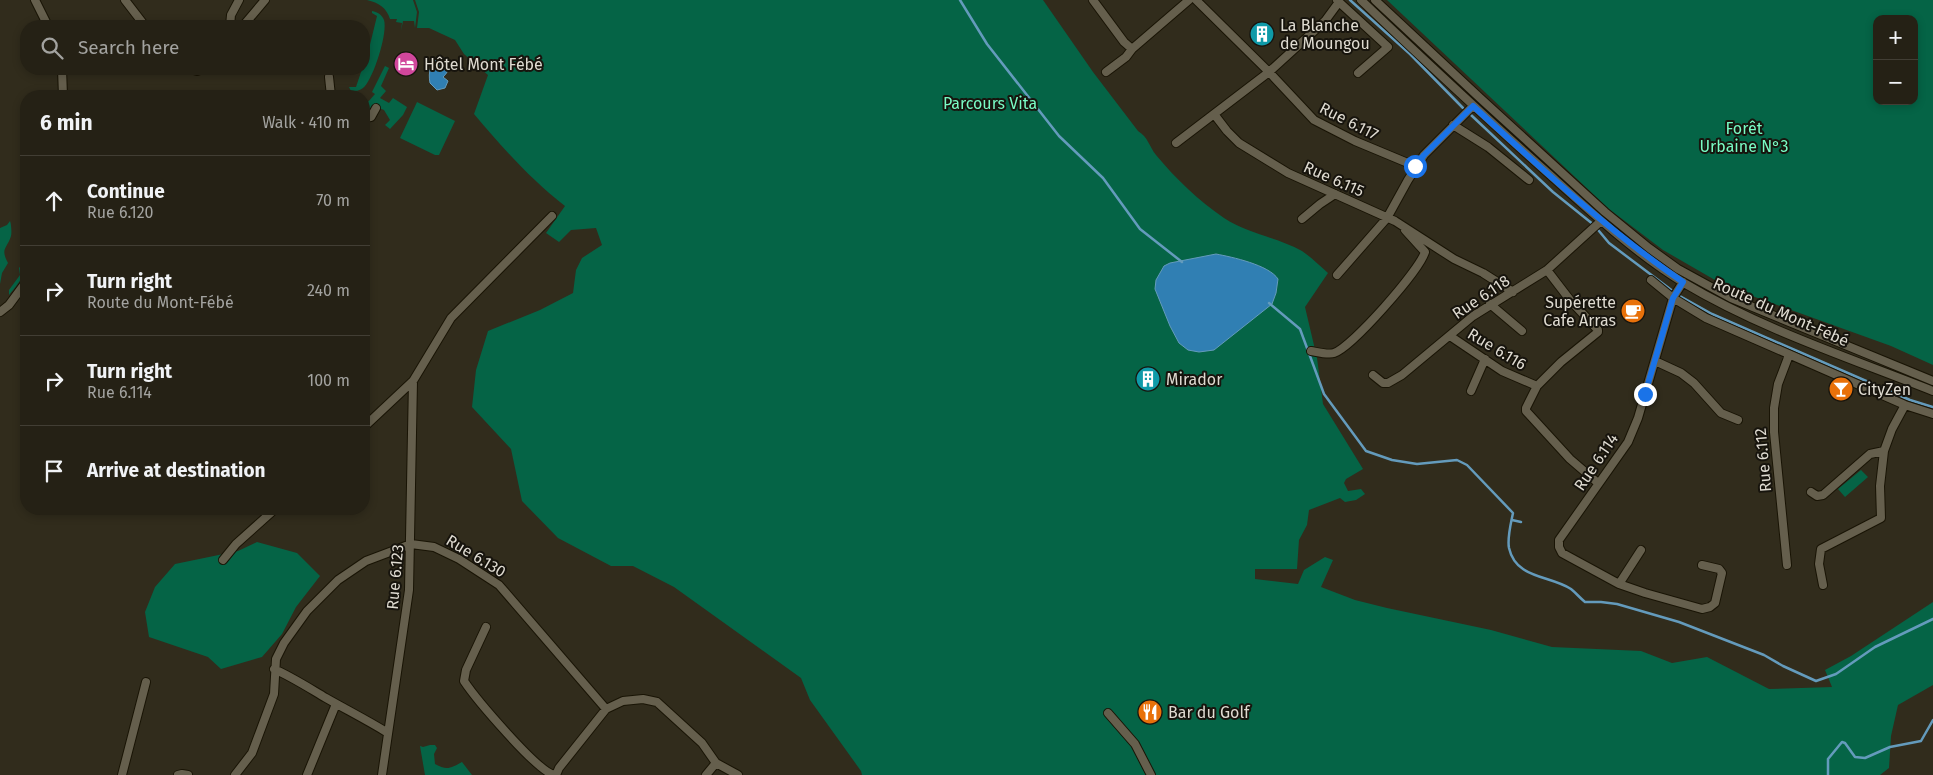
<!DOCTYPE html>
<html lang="en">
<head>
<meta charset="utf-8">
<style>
	:root { --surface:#252115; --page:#2d291e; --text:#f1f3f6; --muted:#a3a3a0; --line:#423e34 }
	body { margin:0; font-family:"Fira Sans",sans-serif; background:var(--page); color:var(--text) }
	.controls { position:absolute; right:15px; top:15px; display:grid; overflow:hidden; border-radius:10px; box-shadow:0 2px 8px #0003 }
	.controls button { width:45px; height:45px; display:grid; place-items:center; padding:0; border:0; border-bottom:1px solid var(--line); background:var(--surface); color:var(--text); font:25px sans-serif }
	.stop { position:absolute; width:15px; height:15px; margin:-11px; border:4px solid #1a73e8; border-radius:50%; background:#fff }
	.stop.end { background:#1a73e8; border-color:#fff; box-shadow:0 1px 5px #0008 }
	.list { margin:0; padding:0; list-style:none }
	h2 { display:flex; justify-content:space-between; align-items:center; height:65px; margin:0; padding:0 20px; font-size:21px }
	h2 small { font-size:16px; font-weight:400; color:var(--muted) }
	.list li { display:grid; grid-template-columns:32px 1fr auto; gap:15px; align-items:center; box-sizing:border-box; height:90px; padding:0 20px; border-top:1px solid var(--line) }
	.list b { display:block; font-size:19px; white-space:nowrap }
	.list p { margin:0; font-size:16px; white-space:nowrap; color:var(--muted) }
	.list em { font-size:16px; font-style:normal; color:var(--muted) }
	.icon { flex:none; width:28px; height:28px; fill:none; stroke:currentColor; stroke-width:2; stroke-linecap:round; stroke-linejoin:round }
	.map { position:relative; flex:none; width:1933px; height:775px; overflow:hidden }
	.search { position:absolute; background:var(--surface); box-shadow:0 2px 8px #0003; left:20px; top:20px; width:350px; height:55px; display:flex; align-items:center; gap:12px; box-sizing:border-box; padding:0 18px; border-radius:20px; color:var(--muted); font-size:19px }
	.panel { position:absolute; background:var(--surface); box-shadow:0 2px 8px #0003; left:20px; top:90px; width:350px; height:425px; border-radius:20px }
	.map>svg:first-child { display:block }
</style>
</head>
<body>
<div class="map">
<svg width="1933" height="775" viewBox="0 0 1933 775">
	<rect width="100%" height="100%" fill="#312c1c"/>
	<path fill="#056446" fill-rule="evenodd" d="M367,0H413L417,12L415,28L414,21H403L401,31L402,23L396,22L397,19H390C386,7 379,3 367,0Z
		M415,0H1043L1093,72L1138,131C1148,137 1149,146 1156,155C1175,178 1199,201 1224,218C1248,234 1277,237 1302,251C1311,257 1320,266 1328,273L1305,307L1317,358L1323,404L1363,469L1346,479L1344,483L1348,491L1361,489L1365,494L1356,500L1345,502L1340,498L1309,510L1307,525L1299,540L1297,569H1255V579L1298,584L1304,570L1325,557L1333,560L1321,587L1355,600L1387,608L1491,630L1552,647L1641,651L1672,663L1707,657L1769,689L1832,687L1825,670L1851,656L1933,602V685L1898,705L1891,736L1889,768L1880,775H862L861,771L810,700L801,678L674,587L633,566H611L558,538L522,501L511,449L472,407L476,370L488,331L540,310L573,293L576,270L582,258L602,245L596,228L571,230L559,242L546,233L565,206C530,179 502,147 474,114L488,75L464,54L455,40L429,28H417L419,12Z
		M1387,0H1933V365L1891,346L1727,287L1663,250L1609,209ZM1877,19H1914V101H1877Z
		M372,11C378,12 382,15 384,20C388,33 373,80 363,88C359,91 356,91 351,91L349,87H356L362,69H364L377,16L372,13Z
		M385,66L389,68L381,86L386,91L380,98L389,103L393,98L407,107L403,115L390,129L385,125L390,120L384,110L374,106L369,111L364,113V108L369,107L368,102L375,94L372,92Z
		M417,102L455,121L439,155H435L400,138Z
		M10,221C11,223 12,232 11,236C7,249 0,248 8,263L2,273L0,284V228L7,225Z
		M26,251C26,274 23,278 9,295V290L20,275L19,268L25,261L22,255Z
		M1861,470L1868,477L1845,497L1838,489Z
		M257,542L297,553L320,576L296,607L282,634L262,657L221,669L208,657L149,637L145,612L155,587L175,564L238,551Z
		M430,745H435L437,748L434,754L435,764C447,771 451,768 462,762L472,775H425L420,746L423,747Z"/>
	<path fill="#307fb3" stroke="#649bbc" d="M441,57C452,60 450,71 443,77L448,81L445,88L437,90L430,83C428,72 430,62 441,57Z
		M1216,254C1232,257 1269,265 1278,279L1276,293L1272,304L1214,350L1199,352L1188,350L1179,343L1170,326L1155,289L1156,280L1164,266L1170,263Z"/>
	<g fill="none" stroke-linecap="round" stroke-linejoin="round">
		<path stroke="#649bbc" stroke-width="2.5" d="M960,0L987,44L1059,136L1103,178L1140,229L1182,262
			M1350,0L1410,54L1463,108
			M1471,115L1553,192L1594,225L1609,243L1678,295L1712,314L1910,400L1933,407
			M1269,303L1300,329L1324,394L1366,451L1392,460L1417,464L1457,460L1467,465L1513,513C1511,523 1507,538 1509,548C1516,579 1549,575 1571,589C1576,593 1580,598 1585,602H1601L1617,604L1679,622L1764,655L1783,666L1816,681L1836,674L1875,647L1933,619
			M1512,520L1521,522
			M1828,775V759L1842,742L1845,743L1855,757L1865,758L1890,747L1921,741L1933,720"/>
		<defs>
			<path id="minor" d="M35,0L48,26
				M125,0L145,26
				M1093,0L1124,42L1132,49
				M1196,0L1269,72L1214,114L1227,131L1239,143L1288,173L1395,221L1454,259L1483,273L1513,292
				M1337,0L1339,2L1325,21L1269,72L1314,120L1355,141L1415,166
				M1361,0C1423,59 1485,117 1549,174C1592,213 1635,253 1684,283C1761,329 1850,358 1933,391
				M1375,0L1480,98L1605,212L1649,248L1678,269L1731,298L1933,381
				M1339,2L1388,47L1358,73
				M230,26L231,15L239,0
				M243,26L265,0
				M62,69L63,96
				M190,69L197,71L203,69
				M1106,72L1126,57L1132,49L1189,0
				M329,77L331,96
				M364,118L371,117L376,108
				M1453,125L1488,147L1529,180
				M1176,143L1214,114
				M1302,219L1320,204L1335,194
				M1337,275L1387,218L1408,180L1424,155L1473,106
				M1651,280L1673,298L1706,318L1905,405L1933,414
				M1490,304L1522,331
				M0,312L9,305L26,282
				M1450,336L1502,371L1537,386L1561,362L1598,332V330L1570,300L1547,270
				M1311,351C1317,352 1328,355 1334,353C1352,347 1419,271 1425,252L1405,230
				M1655,361L1681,373L1694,383L1721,413L1738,420
				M1373,375L1383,383H1388L1402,375L1473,316L1547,270L1601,221
				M1537,386L1526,408V411L1570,459L1598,483
				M1471,391L1485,359
				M364,427L413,381L451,318L552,216
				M1811,492L1817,496L1823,495L1870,454L1884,451L1892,429L1905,405
				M1641,550L1619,584L1562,553L1559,547V540L1628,442L1638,418L1673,298L1683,282
				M223,560L236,544L275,509
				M1787,565L1774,432V408L1778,384L1789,355
				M1619,584L1645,593L1702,609L1710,607L1715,603L1722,573L1719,569L1702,565
				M1823,585L1819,564L1821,549L1881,518L1880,486L1884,451
				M486,627L466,670L464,681C476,699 536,770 554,775
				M274,669C292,677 309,688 326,698C347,710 367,720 388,733
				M1108,713L1135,744L1151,775
				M122,775L146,682
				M178,775L182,774L188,775
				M235,775L252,753L274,694L276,659L284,643L307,611L338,580L366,561L411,544L434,547L459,559L499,585L606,709
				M307,775L336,704
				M382,775L409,590L413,381
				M556,775L559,768L606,709L623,701L643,699L657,702L702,743L716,763L738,775
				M706,775L716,763"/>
		</defs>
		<use href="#minor" stroke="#191405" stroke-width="10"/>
		<use href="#minor" stroke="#655f4d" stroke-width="8"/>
	</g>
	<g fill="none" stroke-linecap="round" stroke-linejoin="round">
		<path stroke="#1a73e8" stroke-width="6" d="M1415,166L1424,155L1473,106C1541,168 1607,230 1683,282L1673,298L1645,394"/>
	</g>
	<defs>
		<symbol id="building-disc" viewBox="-11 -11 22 22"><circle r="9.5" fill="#0f9aa8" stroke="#17140d"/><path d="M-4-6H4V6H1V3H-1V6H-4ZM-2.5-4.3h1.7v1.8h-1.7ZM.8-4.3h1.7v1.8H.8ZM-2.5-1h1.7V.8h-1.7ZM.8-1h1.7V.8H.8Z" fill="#fff"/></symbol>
		<symbol id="hotel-disc" viewBox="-11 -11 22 22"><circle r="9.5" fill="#d1479c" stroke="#17140d"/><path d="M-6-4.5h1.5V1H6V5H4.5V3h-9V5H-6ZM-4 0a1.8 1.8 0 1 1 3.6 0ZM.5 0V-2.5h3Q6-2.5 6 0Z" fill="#fff"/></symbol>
		<symbol id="cafe-disc" viewBox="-11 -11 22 22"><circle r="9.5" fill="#e8710a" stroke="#17140d"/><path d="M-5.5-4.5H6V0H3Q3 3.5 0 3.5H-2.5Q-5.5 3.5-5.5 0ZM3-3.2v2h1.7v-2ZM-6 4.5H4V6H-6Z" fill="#fff"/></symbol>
		<symbol id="bar-disc" viewBox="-11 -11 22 22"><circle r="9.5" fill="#e8710a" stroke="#17140d"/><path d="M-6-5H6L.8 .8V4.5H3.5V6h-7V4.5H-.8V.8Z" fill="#fff"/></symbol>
		<symbol id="restaurant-disc" viewBox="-11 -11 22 22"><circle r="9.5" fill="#e8710a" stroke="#17140d"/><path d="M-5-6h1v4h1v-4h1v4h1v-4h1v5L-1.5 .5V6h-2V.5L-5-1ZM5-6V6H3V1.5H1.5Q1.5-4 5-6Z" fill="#fff"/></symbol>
	</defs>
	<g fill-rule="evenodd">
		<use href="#building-disc" x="1248" y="20" width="28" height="28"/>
		<use href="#hotel-disc" x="392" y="50" width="28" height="28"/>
		<use href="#cafe-disc" x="1619" y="297" width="28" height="28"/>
		<use href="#building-disc" x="1134" y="365" width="28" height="28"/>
		<use href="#bar-disc" x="1827" y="375" width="28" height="28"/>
		<use href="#restaurant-disc" x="1136" y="698" width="28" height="28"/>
	</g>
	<g text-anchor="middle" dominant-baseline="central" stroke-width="4" stroke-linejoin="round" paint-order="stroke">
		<g font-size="16" fill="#dfdbd1" stroke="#17140d" text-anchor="start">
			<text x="1280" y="25">La Blanche<tspan x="1280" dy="18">de Moungou</tspan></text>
			<text x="424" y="64">Hôtel Mont Fébé</text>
			<text x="1616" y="302" text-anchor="end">Supérette<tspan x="1616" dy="18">Cafe Arras</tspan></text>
			<text x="1166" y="379">Mirador</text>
			<text x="1858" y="389">CityZen</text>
			<text x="1168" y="712">Bar du Golf</text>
		</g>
		<g font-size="16" fill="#79fcc5" stroke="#17140d">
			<text x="990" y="103">Parcours Vita</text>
			<text x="1744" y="128">Forêt<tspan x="1744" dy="18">Urbaine N°3</tspan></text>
		</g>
		<g font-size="16" fill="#dfdbd1" stroke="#17140d">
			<text transform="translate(1349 121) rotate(27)">Rue 6.117</text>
			<text transform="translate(1334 179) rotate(24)">Rue 6.115</text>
			<text transform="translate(1481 297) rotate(-34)">Rue 6.118</text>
			<text transform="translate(1781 312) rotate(24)">Route du Mont-Fébé</text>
			<text transform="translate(1497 349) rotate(31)">Rue 6.116</text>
			<text transform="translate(1763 460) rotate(-95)">Rue 6.112</text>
			<text transform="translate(1596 462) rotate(-56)">Rue 6.114</text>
			<text transform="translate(476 556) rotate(31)">Rue 6.130</text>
			<text transform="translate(395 577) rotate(-85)">Rue 6.123</text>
		</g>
	</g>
</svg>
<div class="controls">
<button>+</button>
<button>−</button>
</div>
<div class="stop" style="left:1415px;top:166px"></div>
<div class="stop end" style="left:1645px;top:394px"></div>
<div class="search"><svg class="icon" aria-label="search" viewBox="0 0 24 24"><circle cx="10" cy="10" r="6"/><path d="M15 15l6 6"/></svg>Search here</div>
<section class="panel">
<h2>6 min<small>Walk · 410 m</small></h2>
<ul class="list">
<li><svg class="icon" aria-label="ahead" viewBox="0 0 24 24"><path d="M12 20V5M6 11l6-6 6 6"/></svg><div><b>Continue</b><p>Rue 6.120</p></div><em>70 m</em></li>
<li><svg class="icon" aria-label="right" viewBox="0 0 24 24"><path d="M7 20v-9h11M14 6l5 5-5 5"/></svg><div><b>Turn right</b><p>Route du Mont-Fébé</p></div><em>240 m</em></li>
<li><svg class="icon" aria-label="right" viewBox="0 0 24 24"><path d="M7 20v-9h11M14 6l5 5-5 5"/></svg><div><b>Turn right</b><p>Rue 6.114</p></div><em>100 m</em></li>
<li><svg class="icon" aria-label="arrive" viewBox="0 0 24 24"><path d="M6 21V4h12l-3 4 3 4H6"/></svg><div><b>Arrive at destination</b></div></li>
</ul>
</section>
</div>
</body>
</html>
